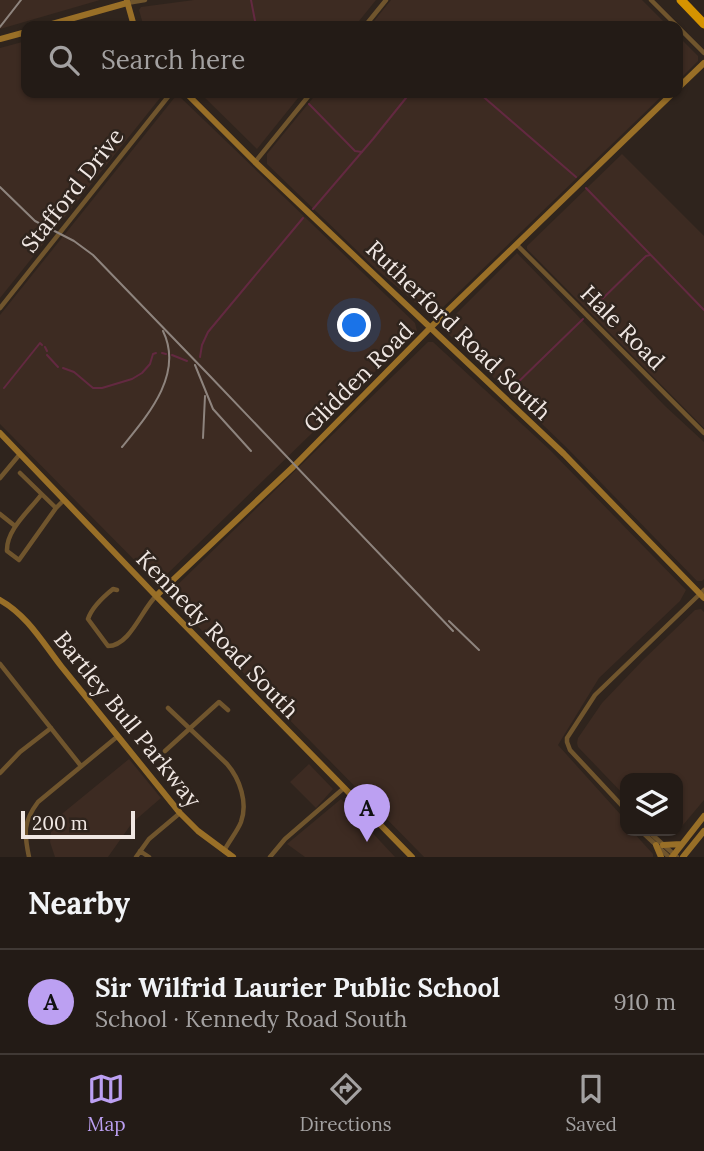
<!DOCTYPE html>
<html lang="en">
<head>
<meta charset="utf-8">
<style>
	:root { --surface:#231b16; --page:#2f2823; --text:#f1f3f6; --muted:#a3a1a1; --line:#403935; --accent:#bca0f2 }
	body { margin:0; font-family:Lora,serif; background:var(--page); color:var(--text) }
	.controls { position:absolute; right:21px; bottom:21px; display:grid; overflow:hidden; border-radius:14px; box-shadow:0 2px 5px #0004 }
	.controls button { width:63px; height:63px; display:grid; place-items:center; padding:0; border:0; border-bottom:2px solid var(--line); background:var(--surface); color:var(--text); font:35px sans-serif }
	.scale { position:absolute; left:21px; bottom:18px; width:114px; box-sizing:border-box; padding-left:7px; border:4px solid #f0e7e3; border-top:0; font-size:19px; line-height:24px; white-space:nowrap; color:#f0e7e3; -webkit-text-stroke:5px #2f241d; paint-order:stroke }
	.you { position:absolute; left:355px; top:326px; width:24px; height:24px; margin:-18px; border:5px solid #fff; border-radius:50%; background:#1a73e8; box-shadow:0 0 0 10px #1a73e833 }
	.badge { display:grid; place-items:center; width:46px; height:46px; border-radius:50%; background:var(--accent); color:#111; font-size:23px; font-weight:700 }
	.pin { position:absolute; translate:-50% -58px; filter:drop-shadow(0 2px 4px #0008) }
	.pin::after { content:''; position:absolute; top:37px; width:24px; height:21px; background:inherit; clip-path:polygon(0 0,100% 0,50% 100%) }
	.list { margin:0; padding:0; list-style:none }
	h2 { display:flex; justify-content:space-between; align-items:center; height:91px; margin:0; padding:0 28px; font-size:30px }
	h2 small { font-size:23px; font-weight:400; color:var(--muted) }
	.list li { display:grid; grid-template-columns:46px 1fr auto; gap:21px; align-items:center; box-sizing:border-box; height:105px; padding:0 28px; border-top:2px solid var(--line) }
	.list b { display:block; font-size:26px; white-space:nowrap }
	.list p { margin:0; font-size:23px; white-space:nowrap; color:var(--muted) }
	.list em { font-size:23px; font-style:normal; color:var(--muted) }
	.icon { flex:none; width:38px; height:38px; fill:none; stroke:currentColor; stroke-width:2; stroke-linecap:round; stroke-linejoin:round }
	.map { position:relative; flex:none; width:704px; height:857px; overflow:hidden }
	.search { position:absolute; background:var(--surface); box-shadow:0 2px 5px #0004; left:21px; right:21px; top:21px; height:77px; display:flex; align-items:center; gap:18px; box-sizing:border-box; padding:0 24px; border-radius:14px; color:var(--muted); font-size:26px }
	.sheet { height:196px; background:var(--surface) }
	nav { display:flex; justify-content:space-around; align-items:center; box-sizing:border-box; height:98px; border-top:2px solid var(--line); background:var(--surface); font-size:19px; color:var(--muted) }
	nav a { display:grid; justify-items:center; gap:4px }
	nav .on { color:var(--accent) }
	.map>svg:first-child { display:block }
</style>
</head>
<body>
<div class="map">
<svg width="704" height="857" viewBox="0 0 704 857">
	<rect width="100%" height="100%" fill="#2f241d"/>
	<path fill="#3d2b22" d="M0,0H100L0,29Z
		M194,0H376L355,26H144L143,24L139,10L141,7Z
		M391,0H642L668,26H370Z
		M678,36L698,56V61L678,81Z
		M26,41V93H164L0,298V48Z
		M200,93H302L257,149Z
		M317,93H665L433,317L431,316L377,270L267,164V154Z
		M175,97H180L415,323L417,331L160,581H155L0,424V315Z
		M622,154L704,236V428L527,249V246Z
		M517,253L665,406L704,442V579L702,581H697L566,447L444,330V326Z
		M428,342H433L550,450L686,590L680,601L599,678L558,745L621,815L625,821V831H632L653,854V857H424L169,597V593Z
		M701,609L704,612V800L678,831V778H625V796L578,747L577,743L578,738L602,703L643,660L695,610Z
		M129,759L161,798L132,823L108,857H55L50,842L52,822Z
		M309,764L333,789L316,808L290,782Z
		M341,799L367,827L395,857H305L287,844Z"/>
	<g fill="none" stroke-linecap="round" stroke-linejoin="round">
		<path stroke="#632941" stroke-width="2" d="M251,0L256,26
			M299,93L301,95
			M479,93L576,177
			M309,104L355,151L362,152
			M586,188L704,310
			M313,209L373,139L410,93
			M592,309L646,256L650,255
			M45,347L47,351
			M162,353L166,354
			M47,355L58,367
			M172,355L187,361
			M200,357L202,345L208,332L303,218
			M63,368L74,372L93,388H102L132,379L142,373L150,364L153,354L156,353
			M4,388L40,343L42,345
			M511,389L583,319"/>
		<path stroke="#70552d" stroke-width="4.5" d="M651,0L677,26
			M127,3L145,0
			M365,26L386,0
			M678,27L704,53
			M255,162L311,93
			M517,245L704,433
			M0,308L171,93
			M20,473L56,508
			M0,478L20,454
			M41,495C29,511 6,530 7,551L19,560L56,508L64,500
			M0,514L15,526
			M117,590L113,589C103,597 92,607 88,619L108,646C130,646 142,609 156,596
			M0,664L81,766
			M168,708L227,764C240,779 248,803 241,822C237,832 229,841 224,851
			M165,751L219,702L228,710
			M0,773L20,752L51,728
			M625,809L570,750L567,742V738L595,695L704,590
			M641,831L669,857
			M648,831L677,857
			M140,851L149,857
			M29,857C24,833 23,822 38,802L118,736
			M136,857L149,839L180,813
			M270,857L285,839L344,788"/>
		<path stroke="#996f27" stroke-width="6" d="M127,1L134,26
			M45,26L127,3
			M0,39L26,32
			M678,88L704,63
			M186,93L255,162L564,454L704,598
			M0,433L156,596L412,857
			M156,596L293,467L430,328L673,93
			M0,600C27,615 43,643 61,666C101,715 140,764 180,813L198,831L233,857
			M656,845L661,857
			M663,845L681,844
			M672,857L704,816
			M683,857L704,831"/>
		<path stroke="#d59300" stroke-width="9" d="M681,0L704,24"/>
		<path stroke="#8e847e" stroke-width="2" d="M0,27L21,0
			M0,187L35,221L74,241L93,255L207,373L453,631
			M195,365L213,409L251,451
			M203,438L205,396
			M122,447C148,415 184,374 163,331
			M449,621L479,650"/>
	</g>
	<g text-anchor="middle" dominant-baseline="central" stroke-width="5" stroke-linejoin="round" paint-order="stroke">
		<g font-size="23" fill="#f0e7e3" stroke="#2f241d">
			<text transform="translate(72 190) rotate(-52)">Stafford Drive</text>
			<text transform="translate(623 327) rotate(45)">Hale Road</text>
			<text transform="translate(459 330) rotate(44)">Rutherford Road South</text>
			<text transform="translate(358 377) rotate(-45)">Glidden Road</text>
			<text transform="translate(218 634) rotate(46)">Kennedy Road South</text>
			<text transform="translate(128 719) rotate(51)">Bartley Bull Parkway</text>
		</g>
	</g>
</svg>
<div class="controls">
<button><svg class="icon" aria-label="layers" viewBox="0 0 24 24"><path d="M12 4l9 5-9 5-9-5zM3 14l9 5 9-5"/></svg></button>
</div>
<div class="scale">200 m</div>
<div class="you"></div>
<div class="pin badge" style="left:367px;top:842px">A</div>
<div class="search"><svg class="icon" aria-label="search" viewBox="0 0 24 24"><circle cx="10" cy="10" r="6"/><path d="M15 15l6 6"/></svg>Search here</div>
</div>
<section class="sheet">
<h2>Nearby<small></small></h2>
<ul class="list">
<li><span class="badge">A</span><div><b>Sir Wilfrid Laurier Public School</b><p>School · Kennedy Road South</p></div><em>910 m</em></li>
</ul>
</section>
<nav>
<a class="on"><svg class="icon" aria-label="map" viewBox="0 0 24 24"><path d="M3 6l6-2 6 2 6-2v14l-6 2-6-2-6 2zM9 4v14M15 6v14"/></svg>Map</a>
<a><svg class="icon" aria-label="directions" viewBox="0 0 24 24"><path d="M12 3l9 9-9 9-9-9zM9 14v-3h6M13 9l2 2-2 2"/></svg>Directions</a>
<a><svg class="icon" aria-label="saved" viewBox="0 0 24 24"><path d="M7 4h10v16l-5-4-5 4z"/></svg>Saved</a>
</nav>
</body>
</html>
